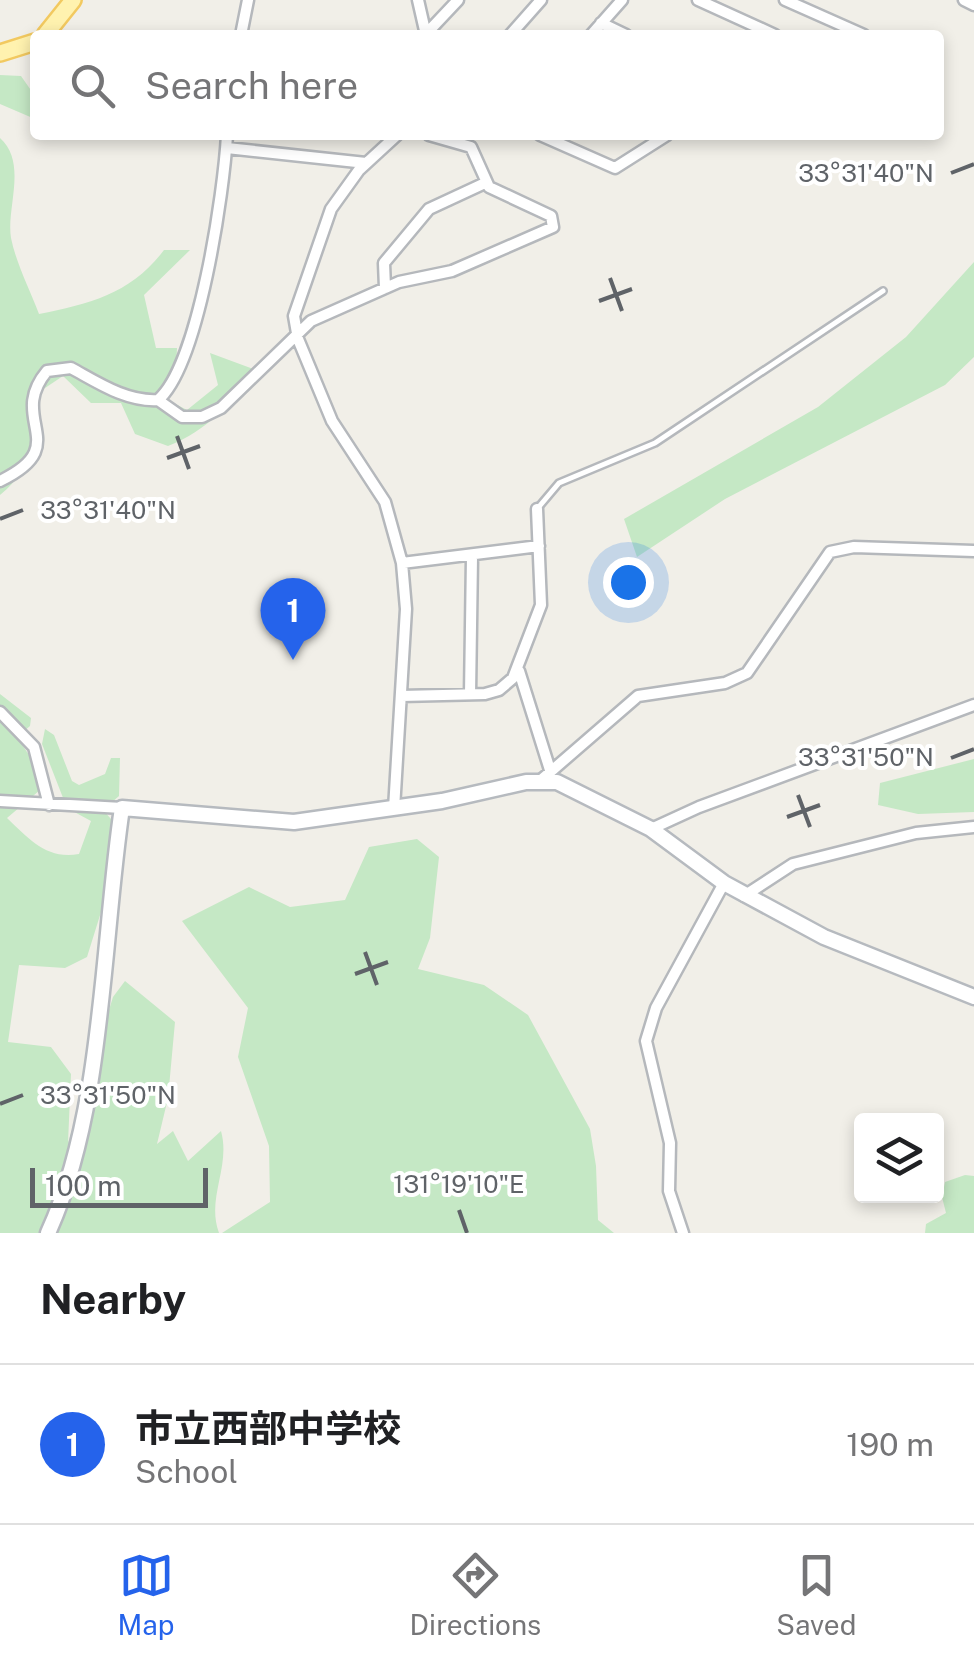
<!DOCTYPE html>
<html lang="en">
<head>
<meta charset="utf-8">
<style>
	:root { --surface:#fff; --page:#f6f6f6; --text:#202124; --muted:#757577; --line:#e0e0e0; --accent:#2563eb }
	body { margin:0; font-family:"Public Sans","Noto Sans JP",sans-serif; background:var(--page); color:var(--text) }
	.controls { position:absolute; right:30px; bottom:30px; display:grid; overflow:hidden; border-radius:10px; box-shadow:0 5px 15px #0003 }
	.controls button { width:90px; height:90px; display:grid; place-items:center; padding:0; border:0; border-bottom:2px solid var(--line); background:var(--surface); color:var(--text); font:50px sans-serif }
	.scale { position:absolute; left:30px; bottom:25px; width:178px; box-sizing:border-box; padding-left:10px; border:5px solid #5f6368; border-top:0; font-size:28px; line-height:35px; white-space:nowrap; color:#5f6368; -webkit-text-stroke:8px #fff; paint-order:stroke }
	.you { position:absolute; left:628px; top:582px; width:35px; height:35px; margin:-25px; border:8px solid #fff; border-radius:50%; background:#1a73e8; box-shadow:0 0 0 15px #1a73e833 }
	.badge { display:grid; place-items:center; width:65px; height:65px; border-radius:50%; background:var(--accent); color:#fff; font-size:32px; font-weight:700 }
	.pin { position:absolute; translate:-50% -82px; filter:drop-shadow(0 2px 5px #0008) }
	.pin::after { content:''; position:absolute; top:52px; width:35px; height:30px; background:inherit; clip-path:polygon(0 0,100% 0,50% 100%) }
	.list { margin:0; padding:0; list-style:none }
	h2 { display:flex; justify-content:space-between; align-items:center; height:130px; margin:0; padding:0 40px; font-size:42px }
	h2 small { font-size:32px; font-weight:400; color:var(--muted) }
	.list li { display:grid; grid-template-columns:65px 1fr auto; gap:30px; align-items:center; box-sizing:border-box; height:160px; padding:0 40px; border-top:2px solid var(--line) }
	.list b { display:block; font-size:38px; white-space:nowrap }
	.list p { margin:0; font-size:32px; white-space:nowrap; color:var(--muted) }
	.list em { font-size:32px; font-style:normal; color:var(--muted) }
	.icon { flex:none; width:55px; height:55px; fill:none; stroke:currentColor; stroke-width:2; stroke-linecap:round; stroke-linejoin:round }
	.map { position:relative; flex:none; width:974px; height:1233px; overflow:hidden }
	.search { position:absolute; background:var(--surface); box-shadow:0 5px 15px #0003; left:30px; right:30px; top:30px; height:110px; display:flex; align-items:center; gap:25px; box-sizing:border-box; padding:0 35px; border-radius:10px; color:var(--muted); font-size:38px }
	.sheet { height:290px; background:var(--surface) }
	nav { display:flex; justify-content:space-around; align-items:center; box-sizing:border-box; height:140px; border-top:2px solid var(--line); background:var(--surface); font-size:28px; color:var(--muted) }
	nav a { display:grid; justify-items:center; gap:5px }
	nav .on { color:var(--accent) }
	.map>svg:first-child { display:block }
</style>
</head>
<body>
<div class="map">
<svg width="974" height="1233" viewBox="0 0 974 1233">
	<rect width="100%" height="100%" fill="#f1efe8"/>
	<path fill="#c5e8c5" d="M0,75L21,76L35,96V119L0,104Z
		M0,138C28,163 6,208 11,238C16,263 30,290 39,314C90,304 132,293 164,250H190L144,295L156,348H177L176,370L160,396L187,410L218,385L210,353L259,371C230,403 209,430 168,446L135,434L121,403H91L63,376L39,392C36,434 35,467 0,495Z
		M974,262V357L945,385L725,499L637,557L624,519L818,407L906,337Z
		M0,694L31,718L30,726L17,737L37,767L40,790L7,818C29,839 47,860 79,854L91,821L67,808L42,744L45,729L54,735L72,781L79,785L105,774L111,758H120L119,796L103,810L111,819V880L87,957L65,968L19,965L8,1042L51,1047L71,1074L68,1143L113,997L125,981L175,1022L168,1098L157,1144L173,1131L188,1161L221,1131C231,1167 206,1198 219,1233H0Z
		M974,759V812L918,814L878,805L880,783Z
		M417,839L439,857L430,938L418,969L484,985L528,1015L590,1129L596,1166L598,1220L614,1233H222L270,1202L269,1146L238,1057L248,1008L182,921L249,887L290,907L345,900L369,847Z
		M965,1175L974,1176V1233H925L926,1224L946,1213L942,1197L945,1182Z"/>
	<g fill="none" stroke-linecap="round" stroke-linejoin="round">
		<defs>
			<path id="lane" d="M537,509L559,483L655,443L883,291"/>
			<path id="street" d="M418,0L426,35
				M698,0L775,35
				M785,0L864,35
				M964,0L974,5
				M601,23L626,35
				M426,34L458,0
				M241,35L248,0
				M510,35L541,0
				M591,35L622,0
				M540,135L615,168L667,135
				M227,148L366,163
				M385,288L384,263L429,209L485,183
				M158,400L182,417H202L221,408L311,321L399,282L452,271L553,227L551,216L489,187L471,147L429,135
				M0,481C75,445 6,420 47,371L71,368C97,382 126,402 158,400C199,365 224,191 227,135
				M402,563L539,546
				M519,671L550,770
				M470,694L472,557
				M401,696L485,694L499,690L513,678L541,605L537,509
				M0,712L34,747L49,805
				M541,780L638,696L725,683L747,673L830,552L854,547L974,551
				M0,801L122,808
				M394,809L406,609L402,563L385,502L332,421L298,339L294,316L331,209L359,170L397,135
				M651,829L699,807L974,705
				M744,896L793,864L916,833L974,827
				M683,1233L669,1191L670,1143L646,1041L656,1008L724,883"/>
			<path id="secondary" d="M48,1233C104,1111 102,941 122,808L294,822L442,801L526,782H557L651,829L724,883L824,937L974,997"/>
			<path id="primary" d="M45,35L73,0
				M0,53L35,42"/>
		</defs>
		<use href="#lane" stroke="#b5b8bc" stroke-width="10"/>
		<use href="#street" stroke="#b5b8bc" stroke-width="15"/>
		<use href="#secondary" stroke="#b6babf" stroke-width="19"/>
		<use href="#primary" stroke="#f2c960" stroke-width="20"/>
		<use href="#lane" stroke="#fff" stroke-width="5"/>
		<use href="#street" stroke="#fff" stroke-width="10"/>
		<use href="#secondary" stroke="#fff" stroke-width="14"/>
		<use href="#primary" stroke="#fff2af" stroke-width="15"/>
	</g>
	<path fill="none" stroke="#5f6368" stroke-width="4" d="M951,173L974,164M610,278L622,311M599,301L632,289M177,436L189,469M167,458L200,446M0,519L23,510M951,758L974,749M798,795L810,827M787,817L820,805M365,952L377,985M355,974L388,962M0,1104L23,1095M459,1210L467,1233"/>
	<g font-size="25" text-anchor="middle" fill="#5f6368" stroke="#fff" stroke-width="8" stroke-linejoin="round" paint-order="stroke">
		<text x="866" y="182">33°31'40"N</text>
		<text x="108" y="519">33°31'40"N</text>
		<text x="866" y="766">33°31'50"N</text>
		<text x="108" y="1104">33°31'50"N</text>
		<text x="459" y="1193">131°19'10"E</text>
	</g>
</svg>
<div class="controls">
<button><svg class="icon" aria-label="layers" viewBox="0 0 24 24"><path d="M12 4l9 5-9 5-9-5zM3 14l9 5 9-5"/></svg></button>
</div>
<div class="scale">100 m</div>
<div class="you"></div>
<div class="pin badge" style="left:293px;top:660px">1</div>
<div class="search"><svg class="icon" aria-label="search" viewBox="0 0 24 24"><circle cx="10" cy="10" r="6"/><path d="M15 15l6 6"/></svg>Search here</div>
</div>
<section class="sheet">
<h2>Nearby<small></small></h2>
<ul class="list">
<li><span class="badge">1</span><div><b>市立西部中学校</b><p>School</p></div><em>190 m</em></li>
</ul>
</section>
<nav>
<a class="on"><svg class="icon" aria-label="map" viewBox="0 0 24 24"><path d="M3 6l6-2 6 2 6-2v14l-6 2-6-2-6 2zM9 4v14M15 6v14"/></svg>Map</a>
<a><svg class="icon" aria-label="directions" viewBox="0 0 24 24"><path d="M12 3l9 9-9 9-9-9zM9 14v-3h6M13 9l2 2-2 2"/></svg>Directions</a>
<a><svg class="icon" aria-label="saved" viewBox="0 0 24 24"><path d="M7 4h10v16l-5-4-5 4z"/></svg>Saved</a>
</nav>
</body>
</html>
